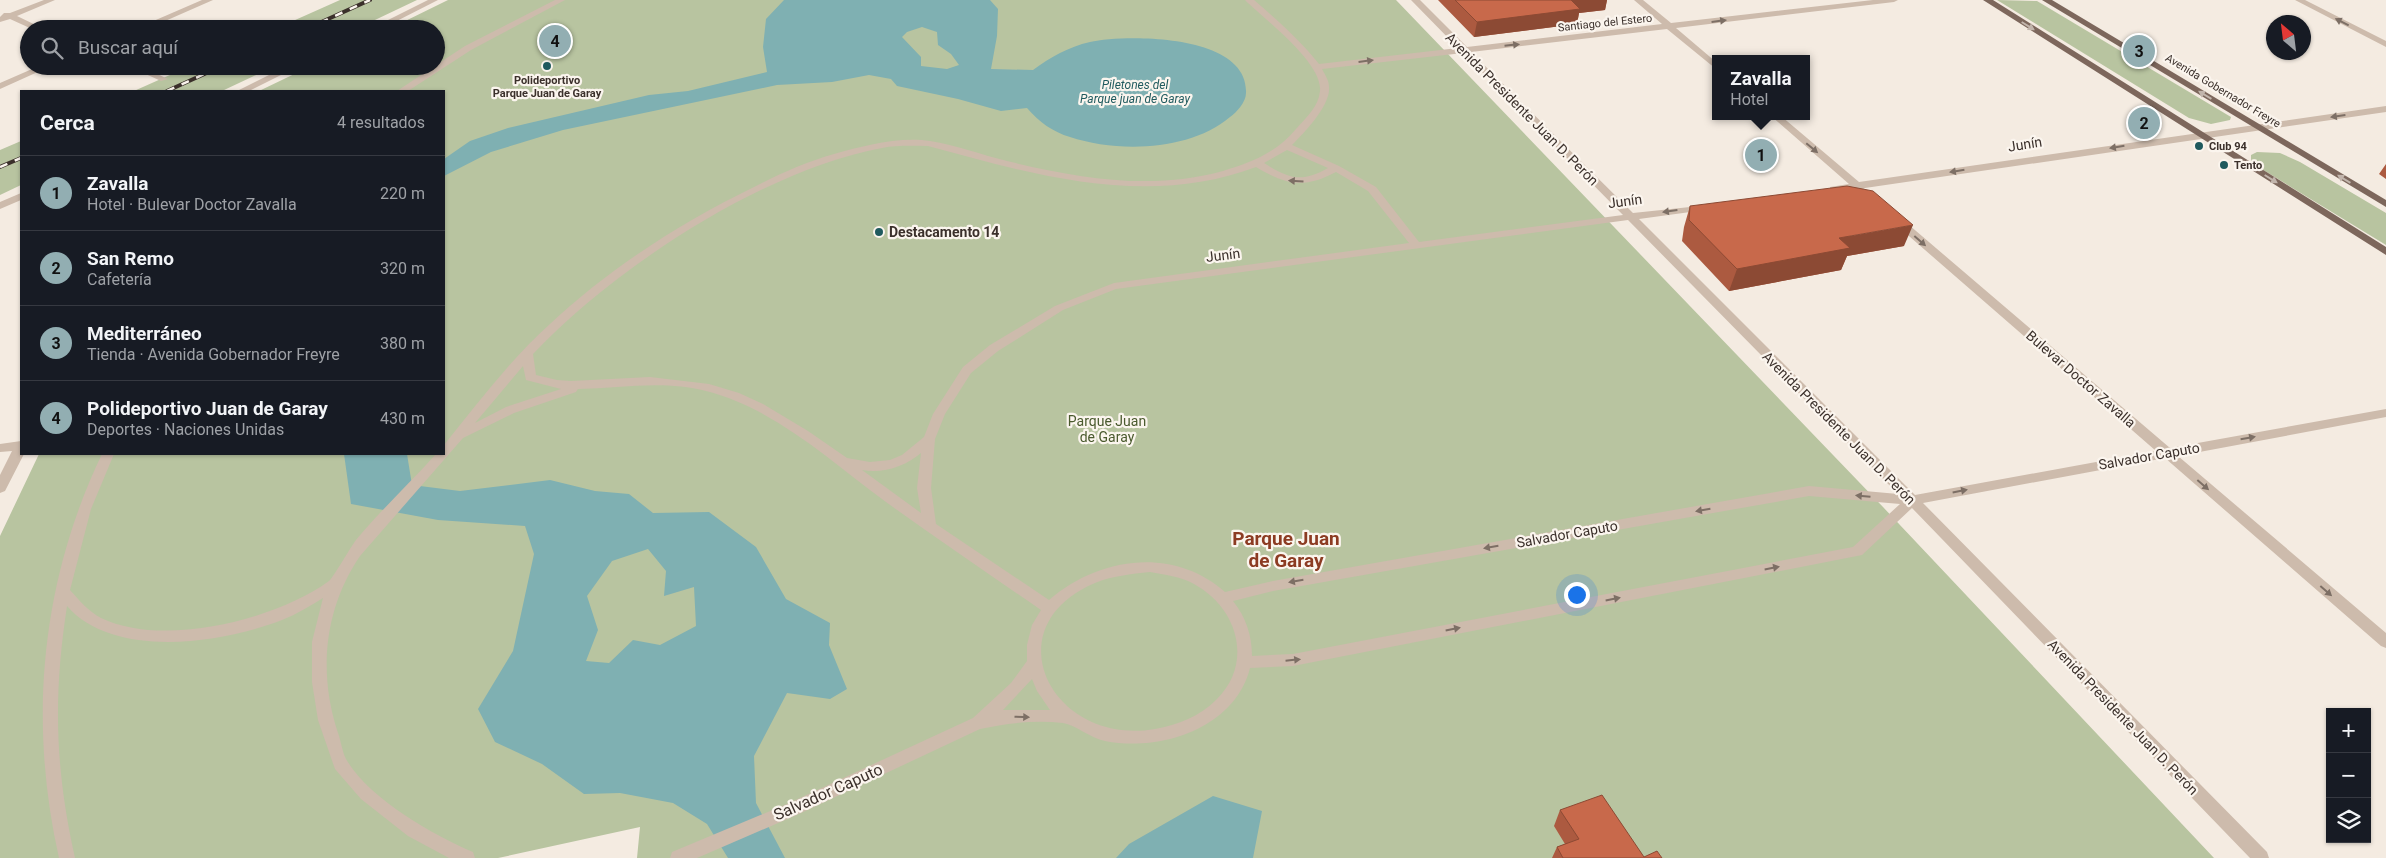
<!DOCTYPE html>
<html lang="es">
<head>
<meta charset="utf-8">
<style>
	:root { --surface:#171b24; --page:#20242c; --text:#f1f3f6; --muted:#9ea1a6; --line:#363941; --accent:#92aeb2 }
	body { margin:0; font-family:Roboto,sans-serif; background:var(--page); color:var(--text) }
	.controls { position:absolute; right:15px; bottom:15px; display:grid; overflow:hidden; border-radius:0px; box-shadow:0 1px 4px #0004 }
	.controls button { width:45px; height:45px; display:grid; place-items:center; padding:0; border:0; border-bottom:1px solid var(--line); background:var(--surface); color:var(--text); font:25px sans-serif }
	.compass { position:absolute; left:2266px; top:15px; width:45px; height:45px; border-radius:50%; background:var(--surface); box-shadow:0 1px 4px #0004; rotate:332deg }
	.you { position:absolute; left:1576px; top:594px; width:18px; height:18px; margin:-12px; border:4px solid #fff; border-radius:50%; background:#1a73e8; box-shadow:0 0 0 8px #1a73e833 }
	.badge { display:grid; place-items:center; width:32px; height:32px; border-radius:50%; background:var(--accent); color:#111; font-size:16px; font-weight:700 }
	.pin { position:absolute; translate:-50% -50%; border:2px solid #fff; box-shadow:0 1px 5px #0006 }
	.popup { position:absolute; left:1712px; top:55px; width:98px; height:65px; box-sizing:border-box; display:grid; place-content:center; border-radius:0px; background:var(--surface); filter:drop-shadow(0 1px 4px #0005); font-size:16px; white-space:nowrap; color:var(--muted) }
	.popup b { font-size:19px; color:var(--text) }
	.popup::after { content:''; position:absolute; left:50%; top:100%; margin-left:-10px; border:10px solid transparent; border-top-color:var(--surface) }
	.list { margin:0; padding:0; list-style:none }
	h2 { display:flex; justify-content:space-between; align-items:center; height:65px; margin:0; padding:0 20px; font-size:21px }
	h2 small { font-size:16px; font-weight:400; color:var(--muted) }
	.list li { display:grid; grid-template-columns:32px 1fr auto; gap:15px; align-items:center; box-sizing:border-box; height:75px; padding:0 20px; border-top:1px solid var(--line) }
	.list b { display:block; font-size:19px; white-space:nowrap }
	.list p { margin:0; font-size:16px; white-space:nowrap; color:var(--muted) }
	.list em { font-size:16px; font-style:normal; color:var(--muted) }
	.icon { flex:none; width:28px; height:28px; fill:none; stroke:currentColor; stroke-width:2; stroke-linecap:round; stroke-linejoin:round }
	.map { position:relative; flex:none; width:2386px; height:858px; overflow:hidden }
	.search { position:absolute; background:var(--surface); box-shadow:0 1px 4px #0004; left:20px; top:20px; width:425px; height:55px; display:flex; align-items:center; gap:12px; box-sizing:border-box; padding:0 18px; border-radius:28px; color:var(--muted); font-size:19px }
	.panel { position:absolute; background:var(--surface); box-shadow:0 1px 4px #0004; left:20px; top:90px; width:425px; height:365px; border-radius:0px }
	.map>svg:first-child { display:block }
</style>
</head>
<body>
<div class="map">
<svg width="2386" height="858" viewBox="0 0 2386 858">
	<rect width="100%" height="100%" fill="#f4ebe1"/>
	<path fill="#b8c4a0" d="M340,0H417L356,29H275Z
		M448,0H1396L1883,507L2214,858H637L640,827L498,858H0V536L39,454H444V91H259L311,66H436V29H389Z
		M1997,0L2037,1L2231,117L2230,120L2211,124L2189,118Z
		M190,66H275L222,91H134Z
		M21,141V185L0,195V150Z
		M2257,152L2280,153L2300,162L2386,213V245L2260,168L2251,161V155Z"/>
	<path fill="#7fb0b2" fill-rule="evenodd" d="M784,0H990L998,9L997,36L991,69L1033,70C1051,57 1068,47 1090,42C1127,34 1249,34 1246,93C1246,102 1237,112 1230,117C1190,151 1118,153 1070,137C1053,132 1039,122 1027,108L1001,111L958,99L897,86L891,79L869,75L832,82L777,85L563,130L491,152L444,176V159L470,141L508,128L649,95L688,91L767,72L763,47L766,19ZM922,27L937,32L938,45L951,54L959,65L947,69L921,66V57L902,37L907,32Z
		M344,454H407L412,485L460,491L550,480L595,491L629,494L653,513L709,512L756,547L786,599L830,623L829,645L847,689L830,699L787,693L754,756L756,803L785,858H728L707,824L673,803L620,793L584,794L542,764L495,742L478,709L513,651L534,554L525,526L438,520L351,504ZM648,549L666,571L664,596L694,587L696,626L660,645L633,640L609,663L586,661L598,630L587,596L612,561Z
		M1213,796L1262,811L1253,858H1116L1129,844Z"/>
	<g fill="none" stroke-linecap="round" stroke-linejoin="round">
		<path fill="#cdbbac" fill-rule="evenodd" d="M44,0H55L17,16L44,29H32L10,19L0,22V17L4,13H10Z
			M202,0H213L147,29H135Z
			M428,0H438L381,29H370Z
			M555,0H565L471,50L408,91H397L465,46Z
			M1245,0H1254C1277,20 1300,40 1319,64L1458,48L1411,0H1420L1467,47L1662,24L1634,0H1643L1671,23L1873,0H1898L1894,2L1676,28L1716,62V69L1667,29L1471,52L1633,213L1709,205V209L1705,210L1639,219L1915,495L2156,451L1894,223V219H1902L2170,448L2386,409V417L2178,456L2386,633V648L2381,646L2165,458L1923,503L2267,852L2269,858H2250L1912,508L1862,555L1857,556L1293,666L1250,668C1235,728 1161,752 1105,741C1090,738 1076,725 1063,723C1035,720 1007,723 980,729L799,814L697,858H670L672,852L787,804L973,718L1011,683L1027,661V645L1032,625L1041,610C989,574 937,539 886,502C830,461 776,409 706,391C664,380 621,388 578,389L576,392L514,413L463,438L360,556C324,609 318,673 338,733C341,741 342,751 346,759C368,798 433,835 473,852L475,858H449L408,836L361,799L335,769L318,720L312,682V642L323,598C310,606 297,614 282,620C223,643 114,660 67,606C53,697 55,768 75,858H59C28,721 41,581 102,454H114L91,509L70,590C79,600 88,611 101,618C163,648 275,620 329,581C333,578 350,548 356,540C381,510 410,483 436,454H444V445C478,403 510,360 550,324C610,268 680,223 754,187C779,174 806,162 834,154C862,146 900,136 930,141C956,145 982,155 1007,161C1078,178 1152,191 1223,171C1252,162 1276,153 1296,129C1306,118 1319,106 1320,91C1323,63 1264,19 1245,0ZM1463,53L1623,215L1419,242L1376,187L1339,166L1292,145C1304,133 1331,105 1329,87C1329,80 1325,75 1322,69ZM928,146C1035,175 1147,208 1256,167C1286,185 1304,189 1336,172L1368,191L1409,243L1114,283L1055,306L990,345L963,367L933,414L924,437L902,455L890,460L870,462L847,458L808,431L763,404L739,393L709,384L650,377L571,381L557,380L536,375L533,354C615,267 764,170 882,148C897,145 913,146 928,146ZM1287,150L1328,168C1302,183 1289,179 1264,163ZM1628,220L1898,494L1809,486L1273,581L1225,592C1173,546 1099,557 1049,600L936,524L931,488L935,439L945,414L971,373L998,351L1063,310L1116,289ZM523,366L526,380L561,389L506,407L475,423ZM921,453L917,488L921,513L862,470C883,474 906,466 921,453ZM1809,496L1900,504L1853,547L1293,654L1252,656C1252,636 1246,617 1233,601L1273,591ZM1150,572C1165,575 1180,576 1194,584C1238,608 1254,663 1216,700C1200,716 1178,725 1155,729C1052,747 991,627 1095,583C1112,576 1131,574 1150,572ZM1032,679L1037,691L1050,710H1003Z
			M2295,0H2305L2386,41V47Z
			M39,66H51L0,89V83Z
			M128,66H140L168,79L161,81Z
			M287,66H299L249,91H237Z
			M2386,106V112L1865,188L1860,191C1850,188 1841,193 1830,191V187L1849,184L1771,116H1781L1859,182Z
			M21,193V200L0,209V202Z
			M21,441V454H24L5,491L0,493V475L12,451L0,452V444Z"/>
		<path fill="#7d675c" fill-rule="evenodd" d="M1983,0H1993L2386,247V255Z
			M2042,0H2052L2386,200V207Z"/>
		<defs>
			<path id="rail" d="M306,29L370,0
				M167,91L222,66
				M0,167L21,158"/>
		</defs>
		<use href="#rail" stroke="#3b302b" stroke-width="4"/>
		<use href="#rail" stroke="#fbf5ee" stroke-width="2.5" stroke-dasharray="8" stroke-linecap="butt"/>
	</g>
	<path fill="#ac5a40" d="M1438,0H1607L1605,10L1579,13L1577,24L1474,37Z
		M2386,164V179L2379,174Z
		M1690,206L1904,246L1847,256L1841,270L1729,291L1682,241L1684,227Z
		M1560,810L1644,857L1662,858H1552L1557,847L1565,844L1554,826Z"/>
	<path fill="#8c4a34" d="M1571,0H1607L1605,10L1579,13L1577,24L1474,37L1477,22Z
		M1913,225L1904,246L1847,256L1841,270L1729,291L1737,269L1839,238Z"/>
	<path fill="#c8694b" stroke="#8c4a34" d="M1455,0H1572H1571L1580,9L1477,22Z
		M1847,186L1873,191L1913,225L1839,238L1850,248L1737,269L1689,220L1690,206Z
		M1602,795L1644,857L1657,851L1662,858H1563L1557,847L1579,839L1560,810Z"/>
	<defs><path id="oneway-solid" d="M-6-.8H1V-3.2L6.5 0L1 3.2V.8H-6Z" transform="scale(1.25)"/></defs>
	<g fill="#7d6f65">
		<use href="#oneway-solid" transform="translate(1719 21) rotate(-7)"/>
		<use href="#oneway-solid" transform="translate(2342 22) rotate(-153)"/>
		<use href="#oneway-solid" transform="translate(1512 45) rotate(-6)"/>
		<use href="#oneway-solid" transform="translate(1366 61) rotate(-7)"/>
		<use href="#oneway-solid" transform="translate(2338 116) rotate(172)"/>
		<use href="#oneway-solid" transform="translate(2117 147) rotate(171)"/>
		<use href="#oneway-solid" transform="translate(1812 148) rotate(40)"/>
		<use href="#oneway-solid" transform="translate(1957 171) rotate(171)"/>
		<use href="#oneway-solid" transform="translate(1296 181) rotate(-176)"/>
		<use href="#oneway-solid" transform="translate(1670 211) rotate(172)"/>
		<use href="#oneway-solid" transform="translate(1920 241) rotate(41)"/>
		<use href="#oneway-solid" transform="translate(2248 438) rotate(-10)"/>
		<use href="#oneway-solid" transform="translate(2203 485) rotate(41)"/>
		<use href="#oneway-solid" transform="translate(1960 491) rotate(-11)"/>
		<use href="#oneway-solid" transform="translate(1863 496) rotate(-175)"/>
		<use href="#oneway-solid" transform="translate(1703 510) rotate(170)"/>
		<use href="#oneway-solid" transform="translate(1491 547) rotate(170)"/>
		<use href="#oneway-solid" transform="translate(1772 568) rotate(-11)"/>
		<use href="#oneway-solid" transform="translate(1296 581) rotate(170)"/>
		<use href="#oneway-solid" transform="translate(2326 591) rotate(41)"/>
		<use href="#oneway-solid" transform="translate(1613 599) rotate(-11)"/>
		<use href="#oneway-solid" transform="translate(1453 629) rotate(-11)"/>
		<use href="#oneway-solid" transform="translate(1293 660) rotate(-6)"/>
		<use href="#oneway-solid" transform="translate(1022 717) rotate(2)"/>
	</g>
	<g fill="#c2b5ac">
		<use href="#oneway-solid" transform="translate(2028 26) rotate(32)"/>
		<use href="#oneway-solid" transform="translate(2205 95) rotate(-149)"/>
		<use href="#oneway-solid" transform="translate(2271 179) rotate(32)"/>
		<use href="#oneway-solid" transform="translate(2344 179) rotate(-149)"/>
	</g>
	<g fill="#1f5a5e" stroke="#fbf5ee" stroke-width="2">
		<circle cx="547" cy="66" r="5"/>
		<circle cx="2199" cy="146" r="5"/>
		<circle cx="2224" cy="165" r="5"/>
		<circle cx="879" cy="232" r="5"/>
	</g>
	<g text-anchor="middle" dominant-baseline="central" stroke-width="4.5" stroke-linejoin="round" paint-order="stroke">
		<g font-size="11" fill="#3b302b" stroke="#fbf5ee">
			<text transform="translate(1605 23) rotate(-6)">Santiago del Estero</text>
			<text transform="translate(2223 91) rotate(31)">Avenida Gobernador Freyre</text>
		</g>
		<g font-size="11" font-weight="bold" fill="#3b302b" stroke="#fbf5ee" text-anchor="start">
			<text x="547" y="80" text-anchor="middle">Polideportivo<tspan x="547" dy="13">Parque Juan de Garay</tspan></text>
			<text x="2209" y="146">Club 94</text>
			<text x="2234" y="165">Tento</text>
		</g>
		<g font-size="12" font-style="italic" fill="#1f5a5e" stroke="#fbf5ee">
			<text x="1135" y="85">Piletones del<tspan x="1135" dy="14">Parque juan de Garay</tspan></text>
		</g>
		<g font-size="14" fill="#3b302b" stroke="#fbf5ee">
			<text transform="translate(1522 109) rotate(45)">Avenida Presidente Juan D. Perón</text>
			<text transform="translate(2025 144) rotate(-9)">Junín</text>
			<text transform="translate(1625 201) rotate(-8)">Junín</text>
			<text transform="translate(1223 255) rotate(-7)">Junín</text>
			<text transform="translate(2081 379) rotate(41)">Bulevar Doctor Zavalla</text>
			<text transform="translate(1839 428) rotate(45)">Avenida Presidente Juan D. Perón</text>
			<text transform="translate(2149 456) rotate(-10)">Salvador Caputo</text>
			<text transform="translate(1567 534) rotate(-10)">Salvador Caputo</text>
			<text transform="translate(2123 717) rotate(46)">Avenida Presidente Juan D. Perón</text>
		</g>
		<g font-size="14" font-weight="bold" fill="#3b302b" stroke="#fbf5ee" text-anchor="start">
			<text x="889" y="232">Destacamento 14</text>
		</g>
		<g font-size="14" fill="#4a5a2e" stroke="#fbf5ee">
			<text x="1107" y="421">Parque Juan<tspan x="1107" dy="16">de Garay</tspan></text>
		</g>
		<g font-size="16" fill="#3b302b" stroke="#fbf5ee">
			<text transform="translate(828 792) rotate(-24)">Salvador Caputo</text>
		</g>
		<g font-size="19" font-weight="bold" fill="#8c3b22" stroke="#fbf5ee">
			<text x="1286" y="538">Parque Juan<tspan x="1286" dy="22">de Garay</tspan></text>
		</g>
	</g>
</svg>
<div class="controls">
<button>+</button>
<button>−</button>
<button><svg class="icon" aria-label="layers" viewBox="0 0 24 24"><path d="M12 4l9 5-9 5-9-5zM3 14l9 5 9-5"/></svg></button>
</div>
<svg class="compass" viewBox="-18 -18 36 36"><path d="M0-13l5 13h-10z" fill="#e53935"/><path d="M0 13l5-13h-10z" fill="#9ea1a6"/></svg>
<div class="you"></div>
<div class="pin badge" style="left:1761px;top:155px">1</div>
<div class="popup"><b>Zavalla</b>Hotel</div>
<div class="pin badge" style="left:2144px;top:123px">2</div>
<div class="pin badge" style="left:2139px;top:51px">3</div>
<div class="pin badge" style="left:555px;top:41px">4</div>
<div class="search"><svg class="icon" aria-label="search" viewBox="0 0 24 24"><circle cx="10" cy="10" r="6"/><path d="M15 15l6 6"/></svg>Buscar aquí</div>
<section class="panel">
<h2>Cerca<small>4 resultados</small></h2>
<ul class="list">
<li><span class="badge">1</span><div><b>Zavalla</b><p>Hotel · Bulevar Doctor Zavalla</p></div><em>220 m</em></li>
<li><span class="badge">2</span><div><b>San Remo</b><p>Cafetería</p></div><em>320 m</em></li>
<li><span class="badge">3</span><div><b>Mediterráneo</b><p>Tienda · Avenida Gobernador Freyre</p></div><em>380 m</em></li>
<li><span class="badge">4</span><div><b>Polideportivo Juan de Garay</b><p>Deportes · Naciones Unidas</p></div><em>430 m</em></li>
</ul>
</section>
</div>
</body>
</html>
